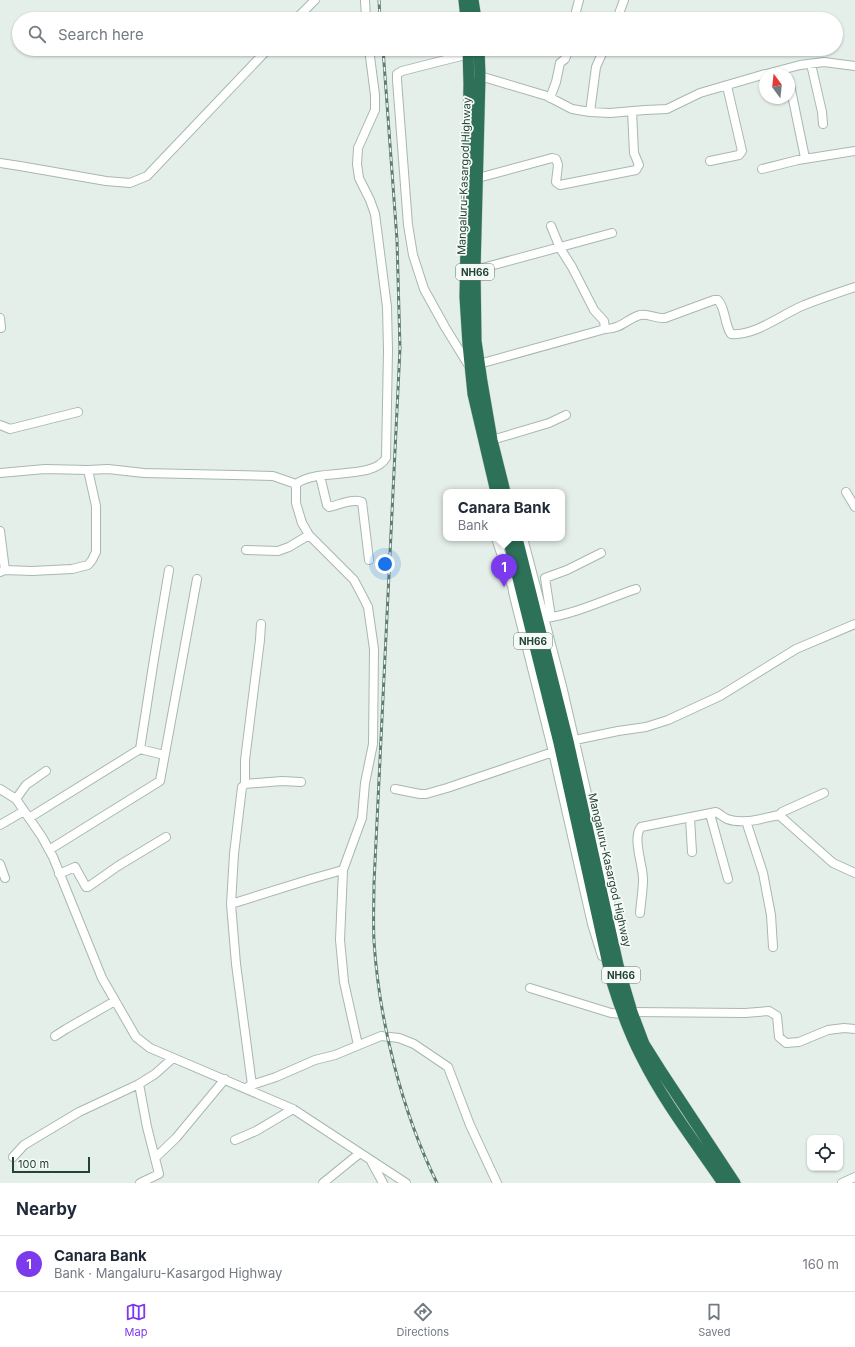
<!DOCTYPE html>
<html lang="en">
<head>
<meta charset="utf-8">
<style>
	:root { --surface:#fff; --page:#f2f2f3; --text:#1f2937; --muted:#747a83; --line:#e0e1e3; --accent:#7c3aed }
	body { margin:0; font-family:Inter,sans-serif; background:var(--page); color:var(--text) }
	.controls { position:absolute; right:12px; bottom:12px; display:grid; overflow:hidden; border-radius:8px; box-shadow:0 1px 3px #0004 }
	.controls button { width:36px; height:36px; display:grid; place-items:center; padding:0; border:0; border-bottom:1px solid var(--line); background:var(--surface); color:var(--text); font:20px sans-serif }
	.compass { position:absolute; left:759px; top:68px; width:36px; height:36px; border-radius:50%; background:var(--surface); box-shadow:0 1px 3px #0004; rotate:345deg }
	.scale { position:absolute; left:12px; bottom:10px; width:78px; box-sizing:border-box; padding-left:4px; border:2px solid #234335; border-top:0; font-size:11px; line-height:14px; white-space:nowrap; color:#234335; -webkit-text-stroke:3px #f6fbf8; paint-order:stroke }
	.you { position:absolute; left:385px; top:564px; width:14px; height:14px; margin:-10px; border:3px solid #fff; border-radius:50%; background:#1a73e8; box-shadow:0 0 0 6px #1a73e833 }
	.badge { display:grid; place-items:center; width:26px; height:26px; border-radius:50%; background:var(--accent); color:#fff; font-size:13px; font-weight:700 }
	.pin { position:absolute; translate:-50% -33px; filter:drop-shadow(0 1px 2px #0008) }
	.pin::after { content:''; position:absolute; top:21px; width:14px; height:12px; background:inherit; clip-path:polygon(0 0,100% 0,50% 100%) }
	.popup { position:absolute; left:443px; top:489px; width:122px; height:52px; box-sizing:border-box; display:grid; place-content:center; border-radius:8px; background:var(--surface); filter:drop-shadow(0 1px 3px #0005); font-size:13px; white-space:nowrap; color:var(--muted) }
	.popup b { font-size:15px; color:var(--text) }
	.popup::after { content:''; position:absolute; left:50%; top:100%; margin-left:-8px; border:8px solid transparent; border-top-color:var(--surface) }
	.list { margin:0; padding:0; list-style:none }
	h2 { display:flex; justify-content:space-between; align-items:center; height:52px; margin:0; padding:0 16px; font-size:17px }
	h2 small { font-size:13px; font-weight:400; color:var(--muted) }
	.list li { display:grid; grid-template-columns:26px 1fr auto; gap:12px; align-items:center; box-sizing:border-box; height:56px; padding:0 16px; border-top:1px solid var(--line) }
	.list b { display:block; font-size:15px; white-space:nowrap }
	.list p { margin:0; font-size:13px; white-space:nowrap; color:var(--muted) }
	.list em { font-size:13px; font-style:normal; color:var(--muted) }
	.icon { flex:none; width:22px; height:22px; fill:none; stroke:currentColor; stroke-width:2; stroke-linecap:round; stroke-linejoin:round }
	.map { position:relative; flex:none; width:855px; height:1183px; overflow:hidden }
	.search { position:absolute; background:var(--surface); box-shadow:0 1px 3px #0004; left:12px; right:12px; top:12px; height:44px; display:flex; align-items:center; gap:10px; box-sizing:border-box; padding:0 14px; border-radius:22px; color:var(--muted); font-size:15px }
	.sheet { height:108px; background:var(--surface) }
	nav { display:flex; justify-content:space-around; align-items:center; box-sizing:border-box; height:56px; border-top:1px solid var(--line); background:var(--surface); font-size:11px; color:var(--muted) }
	nav a { display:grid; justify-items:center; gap:2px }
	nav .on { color:var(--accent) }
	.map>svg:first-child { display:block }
</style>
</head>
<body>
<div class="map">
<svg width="855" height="1183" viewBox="0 0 855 1183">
	<rect width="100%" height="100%" fill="#e5efe9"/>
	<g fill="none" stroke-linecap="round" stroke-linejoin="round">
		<defs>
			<path id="minor" d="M365,0L366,19
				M296,19L315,0
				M574,19L579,0
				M617,19L624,0
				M469,54L402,71L397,74V80L408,225L413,255L424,289L445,327L469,366
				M811,64L822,112L823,124
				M766,74L800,65L824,62L855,66
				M480,76L547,96L572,109L590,112L610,113L645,110L667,109L700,93L765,74
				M789,80L805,158
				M550,98L556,82L560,63L565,59L569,49
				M590,112L596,67L604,49
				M710,161L739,155L742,151L727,86
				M0,163L20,166L106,181L130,183L147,176L268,49
				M762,169L798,160L855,151
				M478,178L552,158L556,159L558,165L556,182L560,185L636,170L639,165L634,153L632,111
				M551,226L560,248L572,267L594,310L604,321L605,329
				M475,270L612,233
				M0,318L1,328
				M479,364L605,329C621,329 627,319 640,315C648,313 656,319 665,318L714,300H718C726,309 724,324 731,334C755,336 781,315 802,306C819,299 837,293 855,287
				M0,425L10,429L78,412
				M492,440L549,423L566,415
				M0,473L45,469L88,470L108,469L144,473L273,476L296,484
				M320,476L327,505L329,507C339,505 352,498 362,502L369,560
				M296,484V503L302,523L309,535L354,580L364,599L368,607L374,649L373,744L365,783L362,818L343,870L340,940L344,982L358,1045
				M296,484C319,467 372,481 386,458L388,350L387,307L375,214L370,200L359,178L357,164L358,148L375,110V95L369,49
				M846,492L855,507
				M0,531L5,570
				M496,538L511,584
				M523,538L562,686L600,850L618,940
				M246,550L278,551L289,547L309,535
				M0,572L5,570L32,571L72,569L88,565L92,560L96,552V506L88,470
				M516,572L512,585L513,592L553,752L592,924L602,956
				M551,617L545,578L567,570L601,553
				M547,618C578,613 606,599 636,589
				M570,741L618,731L646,727L668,720L720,696L796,649L855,624
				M140,749L154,659L169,570
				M245,784L282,781L301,782
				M0,789L16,799L42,837L53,857L102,978L136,1037L150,1048L293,1109L406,1183
				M395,789L420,794H426L447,788L553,752
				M16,799L26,785L46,771
				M710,814L728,879
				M779,815L833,863L855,873
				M29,818L140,749L164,755
				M690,818L692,852
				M746,821L763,873L771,915L773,947
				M0,825L24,811
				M49,850L160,781L197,579
				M0,864L5,878
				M59,874L75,867L86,887H88L118,866L166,837
				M231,904L311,879L343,870
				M640,913C641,901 643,890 643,879C643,865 632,838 641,827L716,812C720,814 723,817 727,819C743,825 764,818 779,815L782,812L824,793
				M530,988L611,1013L622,1014
				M632,1012L745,1013L769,1011L777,1016L779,1037L786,1043L799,1042L828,1030L844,1028L855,1029
				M55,1036L66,1029L115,1001
				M139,1084L147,1127L159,1174L140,1183
				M252,1085L236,964L231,904L234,854L242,787L245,784V760L260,640L261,624
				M249,1086L276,1077L315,1060L335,1055L381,1036L399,1038L414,1044L448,1067L470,1125L497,1183
				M235,1140L256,1131L293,1109
				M13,1157L24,1145L79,1112L139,1084L155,1074L173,1058
				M155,1158L176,1138L225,1079
				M371,1161L383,1183
				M323,1183L360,1153
				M842,1183L855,1177"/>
			<path id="highway" d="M464,0L466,19
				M473,0L476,19
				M468,49L469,84L465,297L468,344L473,394L496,492
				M479,49L480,76L475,270L476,341L482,382L492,440L505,492
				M508,538L559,743L612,982C620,1008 629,1033 642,1058C664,1102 695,1142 723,1183
				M517,538L568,741L618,965L632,1012L644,1044L661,1071L735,1183"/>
		</defs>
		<use href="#minor" stroke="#a7b8af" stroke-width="10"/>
		<use href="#highway" stroke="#c1cac6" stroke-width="12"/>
		<use href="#minor" stroke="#fff" stroke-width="8"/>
		<use href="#highway" stroke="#2c7158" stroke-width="11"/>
		<defs>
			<path id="rail" d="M379,0L380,19
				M383,49L397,240L400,348L374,883C374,902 373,922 374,941C379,1021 402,1112 437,1183"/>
		</defs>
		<use href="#rail" stroke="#5d7e70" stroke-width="3"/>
		<use href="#rail" stroke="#f6fbf8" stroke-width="1.5" stroke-dasharray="4.5" stroke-linecap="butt"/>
	</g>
	<g text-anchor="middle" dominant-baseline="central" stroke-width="3.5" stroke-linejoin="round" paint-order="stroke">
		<g fill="#f6fbf8" stroke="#627a70" stroke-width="1">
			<rect x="456" y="264" width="38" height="16" rx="3"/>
			<rect x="514" y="633" width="38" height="16" rx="3"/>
			<rect x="602" y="967" width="38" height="16" rx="3"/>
		</g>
		<g font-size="10" font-weight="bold" fill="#234335">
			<text x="475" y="272">NH66</text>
			<text x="533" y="641">NH66</text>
			<text x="621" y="975">NH66</text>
		</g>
		<g font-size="11" fill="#234335" stroke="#f6fbf8">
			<text transform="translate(464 176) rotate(-88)">Mangaluru-Kasargod Highway</text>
			<text transform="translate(610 870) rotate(77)">Mangaluru-Kasargod Highway</text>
		</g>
	</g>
</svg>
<div class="controls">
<button><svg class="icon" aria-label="locate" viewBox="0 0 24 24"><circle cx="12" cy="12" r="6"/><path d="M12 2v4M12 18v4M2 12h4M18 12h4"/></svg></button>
</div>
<svg class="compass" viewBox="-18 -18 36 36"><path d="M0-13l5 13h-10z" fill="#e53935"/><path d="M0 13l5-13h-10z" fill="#747a83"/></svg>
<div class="scale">100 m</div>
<div class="you"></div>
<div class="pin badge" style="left:504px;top:587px">1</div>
<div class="popup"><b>Canara Bank</b>Bank</div>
<div class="search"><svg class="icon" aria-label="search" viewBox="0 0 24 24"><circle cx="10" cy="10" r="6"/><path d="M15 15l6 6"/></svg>Search here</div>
</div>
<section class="sheet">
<h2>Nearby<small></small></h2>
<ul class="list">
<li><span class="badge">1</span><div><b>Canara Bank</b><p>Bank · Mangaluru-Kasargod Highway</p></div><em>160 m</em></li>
</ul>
</section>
<nav>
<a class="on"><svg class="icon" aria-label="map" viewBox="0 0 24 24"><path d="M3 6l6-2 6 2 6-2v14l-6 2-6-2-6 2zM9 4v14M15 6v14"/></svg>Map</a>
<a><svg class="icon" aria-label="directions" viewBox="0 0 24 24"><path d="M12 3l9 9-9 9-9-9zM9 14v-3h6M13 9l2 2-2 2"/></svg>Directions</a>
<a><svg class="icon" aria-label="saved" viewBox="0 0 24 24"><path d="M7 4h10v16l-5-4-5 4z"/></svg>Saved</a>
</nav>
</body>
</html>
